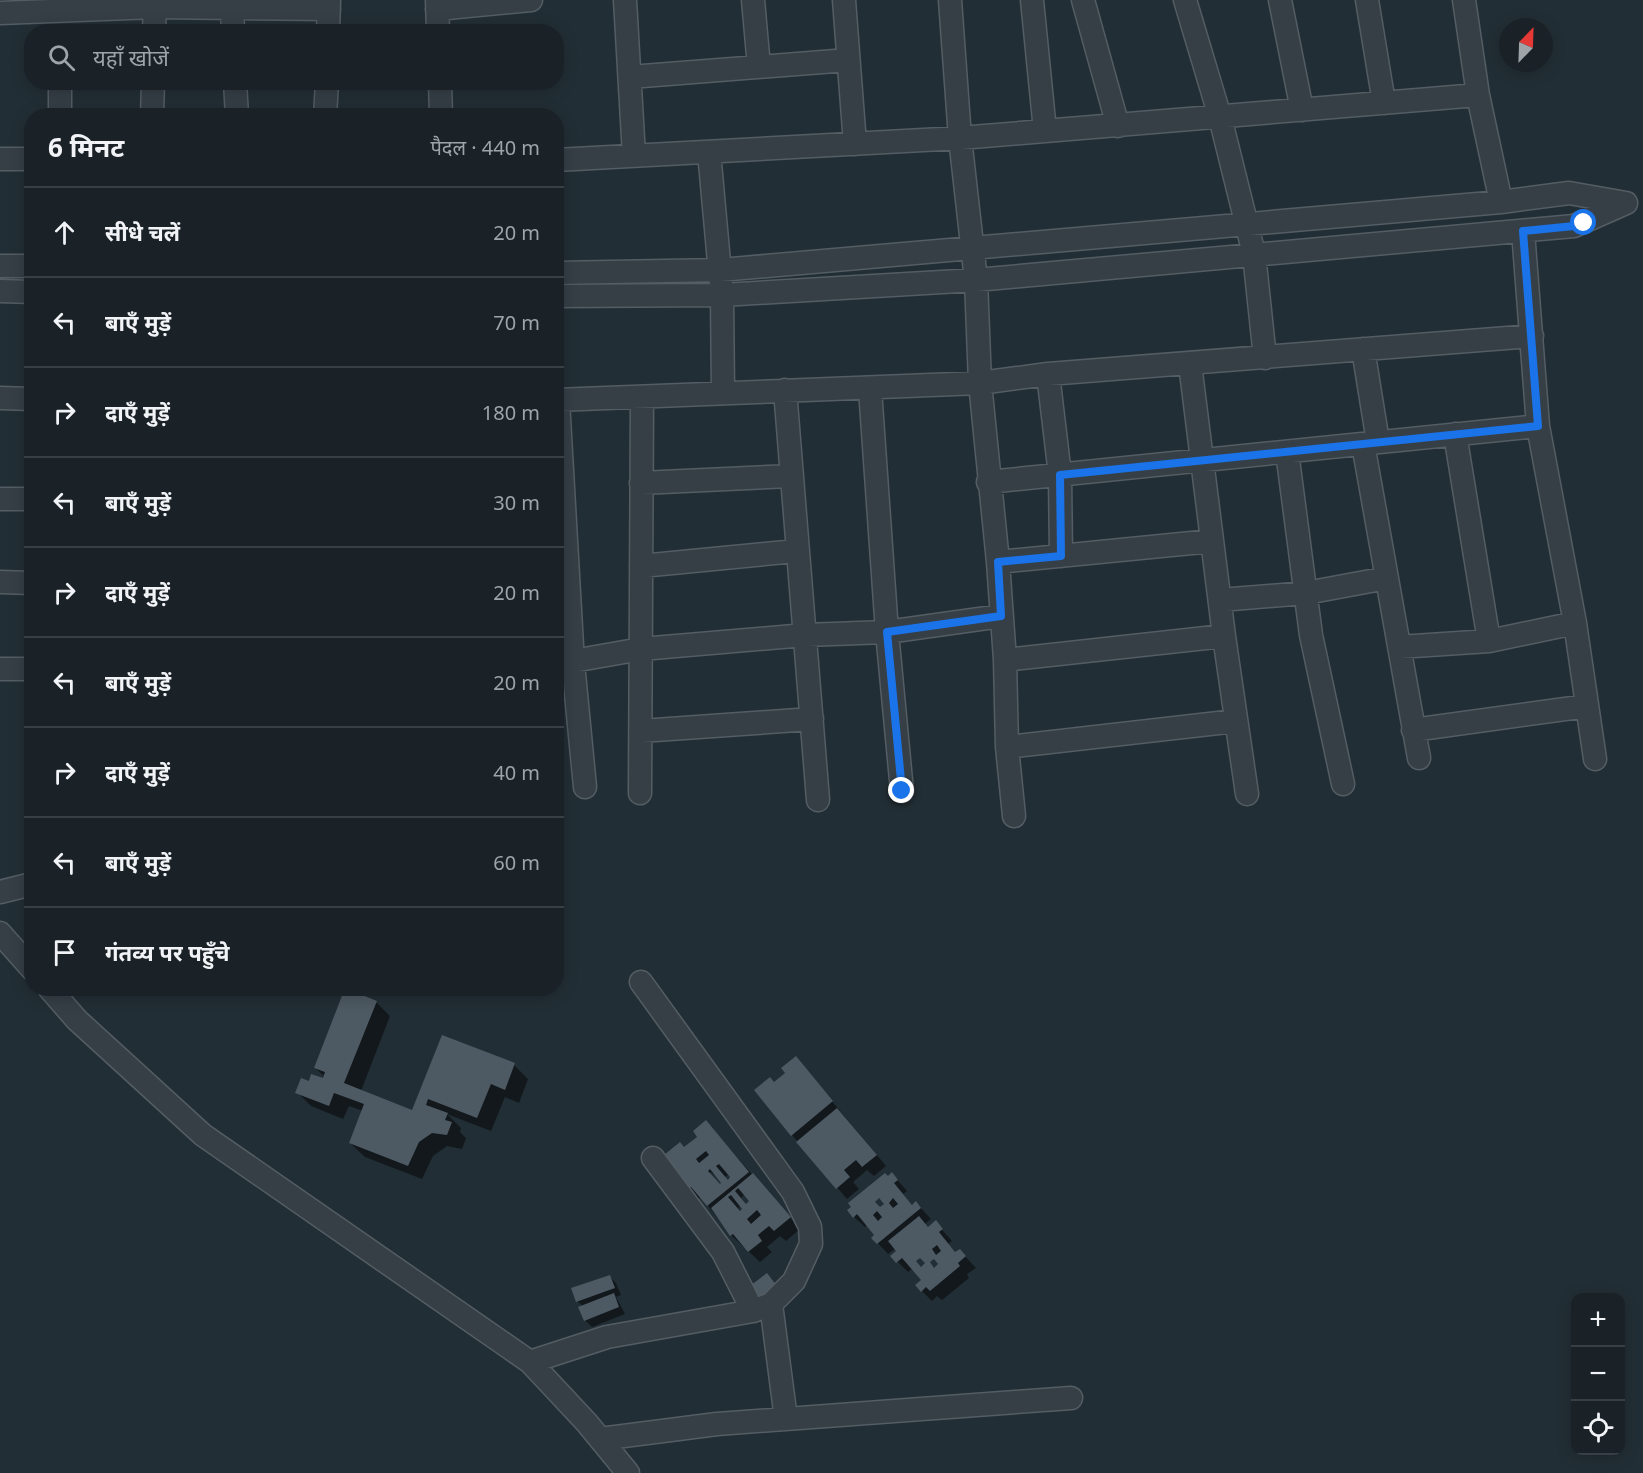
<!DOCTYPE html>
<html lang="hi">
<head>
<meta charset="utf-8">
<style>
	:root { --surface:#1a2228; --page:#232a30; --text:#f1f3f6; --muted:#9fa4a8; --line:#383f45 }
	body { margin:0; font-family:"Noto Sans","Noto Sans Devanagari",sans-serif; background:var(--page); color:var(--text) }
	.controls { position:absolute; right:18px; bottom:18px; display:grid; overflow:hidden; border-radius:12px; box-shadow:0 3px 15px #0003 }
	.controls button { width:54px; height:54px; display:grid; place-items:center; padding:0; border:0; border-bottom:2px solid var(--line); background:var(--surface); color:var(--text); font:30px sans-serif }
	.compass { position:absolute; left:1499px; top:18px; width:54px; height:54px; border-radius:50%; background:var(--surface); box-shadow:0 3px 15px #0003; rotate:23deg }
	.stop { position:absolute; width:18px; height:18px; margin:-14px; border:4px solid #1a73e8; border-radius:50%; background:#fff }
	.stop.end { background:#1a73e8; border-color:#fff; box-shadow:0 2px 6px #0008 }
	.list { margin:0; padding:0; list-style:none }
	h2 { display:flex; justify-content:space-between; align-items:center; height:78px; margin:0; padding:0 24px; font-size:26px }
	h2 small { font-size:20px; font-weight:400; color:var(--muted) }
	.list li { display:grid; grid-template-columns:39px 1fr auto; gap:18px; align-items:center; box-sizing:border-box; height:90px; padding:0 24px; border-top:2px solid var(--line) }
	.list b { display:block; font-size:22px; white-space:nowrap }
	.list em { font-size:20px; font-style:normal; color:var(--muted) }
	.icon { flex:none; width:33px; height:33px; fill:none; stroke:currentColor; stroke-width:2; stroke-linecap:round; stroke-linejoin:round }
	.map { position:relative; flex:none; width:1643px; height:1473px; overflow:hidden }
	.search { position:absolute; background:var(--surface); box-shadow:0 3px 15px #0003; left:24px; top:24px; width:540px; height:66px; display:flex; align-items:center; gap:15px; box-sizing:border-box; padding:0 21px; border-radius:24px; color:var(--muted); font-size:22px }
	.panel { position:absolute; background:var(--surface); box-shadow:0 3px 15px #0003; left:24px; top:108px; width:540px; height:888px; border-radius:24px }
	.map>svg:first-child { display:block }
</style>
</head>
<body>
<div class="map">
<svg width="1643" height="1473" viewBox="0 0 1643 1473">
	<rect width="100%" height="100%" fill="#222e35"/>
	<path fill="#0007" fill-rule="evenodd" d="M376,1002L390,1016L361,1091L413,1112L442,1037L514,1065L528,1079L519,1103L505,1097L491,1131L447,1114L461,1128L460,1132L466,1138L462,1149L447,1146L433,1156L422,1179L365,1157L350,1143L363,1111L349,1106L343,1119L311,1106L297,1092L310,1083L324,1080L325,1077L315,1068Z
		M796,1058L886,1166L874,1176L867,1170L853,1182L859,1189L847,1199L792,1135L775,1084L788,1073Z
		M706,1122L800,1229L786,1241L780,1236L767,1247L772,1252L760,1262L731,1235L701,1197L697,1200L687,1190L685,1149L699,1137ZM711,1172L724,1183L720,1187L709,1174ZM729,1174L732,1177L728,1181L725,1177ZM745,1194L751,1201L747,1205L741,1198ZM741,1206L744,1209L741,1212L738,1208Z
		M892,1174L907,1191L903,1194L913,1206L916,1203L931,1219L925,1224L929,1228L936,1223L952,1241L948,1244L956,1253L960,1251L976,1268L967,1274L969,1278L942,1300L937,1296L932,1301L922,1291L923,1280L913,1268L908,1272L892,1256L899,1251L896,1248L888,1254L873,1238L876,1235L868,1225L865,1227L854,1217ZM880,1196L886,1204L879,1210L873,1202ZM921,1255L927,1263L920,1269L914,1261ZM934,1257L941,1264L934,1270L928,1262Z
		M609,1276L616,1283L621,1295L616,1297L625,1314L592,1327L585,1320L583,1306L577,1301Z"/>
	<path fill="#4e5a63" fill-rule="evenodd" d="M345,988L377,1001L344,1083L412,1110L442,1035L515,1063L505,1090L491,1084L477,1118L428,1099L426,1105L448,1113L445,1120L452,1122L447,1135L432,1133L419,1142L408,1166L349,1143L364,1104L334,1093L329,1106L295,1093L301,1078L309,1081L311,1074L323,1078L325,1072L314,1068Z
		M796,1056L833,1101L791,1136L754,1090L770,1077L774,1082L785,1073L781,1068Z
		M837,1108L877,1155L862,1167L856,1160L844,1170L850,1177L836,1189L796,1142Z
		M706,1120L749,1172L707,1206L691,1187L685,1191L676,1180L682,1176L664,1155L680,1142L684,1147L697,1137L693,1131ZM706,1151L709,1155L699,1163L696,1159ZM719,1164L730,1177L728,1180L716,1166ZM710,1169L721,1183L720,1184L708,1171Z
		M892,1172L898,1180L894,1183L912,1205L916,1201L921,1208L877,1244L871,1238L874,1235L857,1214L853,1218L847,1210L851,1207L848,1203L885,1173L888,1176ZM879,1198L884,1204L880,1207L875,1202ZM893,1198L898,1204L893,1208L889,1203ZM877,1211L882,1217L878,1221L873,1215Z
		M753,1173L791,1217L774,1231L769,1226L758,1235L762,1241L748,1252L733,1234L730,1236L711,1208ZM738,1188L749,1201L746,1204L735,1191ZM731,1195L742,1209L740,1211L728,1197ZM757,1210L761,1215L751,1224L747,1219Z
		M919,1216L928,1227L936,1220L943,1229L939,1232L955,1252L960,1249L966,1256L958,1263L960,1266L930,1291L926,1287L921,1292L915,1285L921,1280L902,1258L896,1263L890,1256L896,1251L888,1241ZM937,1245L941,1251L936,1255L932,1249ZM920,1258L925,1263L921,1267L916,1261ZM934,1259L938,1264L934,1268L930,1262Z
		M767,1273L777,1286L759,1298L750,1286Z
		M610,1275L615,1288L576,1302L571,1288Z
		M614,1293L619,1307L584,1321L578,1307Z"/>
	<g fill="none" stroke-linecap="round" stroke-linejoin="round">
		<defs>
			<path id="minor" d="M437,0L438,32
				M625,0L634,156
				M753,0L759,67
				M844,0L855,144
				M950,0L960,138L976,280L980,383L998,562L1005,660L1007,747L1014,816
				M1032,0L1045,131
				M1083,0L1118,126
				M1185,0L1220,117L1254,254L1265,358
				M1280,0L1302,110
				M1367,0L1384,103
				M1464,0L1478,95L1501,202
				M232,8L233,32
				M437,9L531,0
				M0,13L155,7L329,9
				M154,32L155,0
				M328,32L329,0
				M630,77L848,60
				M235,82L237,116
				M440,82L441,116
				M60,116V82
				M152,116L153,82
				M325,116L327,82
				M709,152L722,295L723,393
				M0,159H32
				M556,160L960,138L1478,95
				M1523,231L1538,426L1575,623L1595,759
				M0,266H32
				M556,273L720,270L1501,202L1569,193L1626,203
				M0,291L32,292
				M556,296L722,295L976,280L1574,226L1626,203
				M1363,349L1378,442
				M1190,364L1224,636L1247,794
				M1048,374L1060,475L1061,556
				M870,389L887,632L902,791
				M785,390L818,800
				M0,398L32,399
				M556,400L980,383L1048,374L1532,336
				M558,400L573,663L585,787
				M1455,434L1489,641
				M1363,444L1419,758
				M1287,452L1311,635L1343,784
				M988,482L1538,426
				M641,483L791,476
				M0,499H32
				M998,562L1212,541
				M641,566L796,551
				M0,582L32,583
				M1220,600L1306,593L1387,578
				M1399,647L1489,641L1575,623
				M1005,660L1224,636
				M556,664L641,649L805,635L887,632L1001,616
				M0,669H32
				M1413,730L1587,706
				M641,731L812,719
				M1007,747L1236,721
				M640,793L642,397
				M0,892L32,884
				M0,933L32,969
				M49,988L77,1020L203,1135L530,1362L587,1423L628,1473
				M653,1158L723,1252L753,1311
				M771,1304L786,1419
				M530,1362L607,1337L753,1311L771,1304L794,1281L811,1244L810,1227L793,1192L641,982
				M600,1439L717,1424L1071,1398"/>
		</defs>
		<use href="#minor" stroke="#535d63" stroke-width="25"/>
		<use href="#minor" stroke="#363f46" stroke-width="22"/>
	</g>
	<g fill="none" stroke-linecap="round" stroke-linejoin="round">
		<path stroke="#1a73e8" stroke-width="8" d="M902,791L887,632L1001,616L998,562L1061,556L1060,475L1538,426L1523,231L1574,226L1584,223"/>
	</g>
</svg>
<div class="controls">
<button>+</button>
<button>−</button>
<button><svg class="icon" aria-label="locate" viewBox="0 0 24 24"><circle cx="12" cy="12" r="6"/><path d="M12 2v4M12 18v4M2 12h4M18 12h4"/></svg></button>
</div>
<svg class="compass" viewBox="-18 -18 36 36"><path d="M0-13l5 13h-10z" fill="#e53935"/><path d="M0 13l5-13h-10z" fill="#9fa4a8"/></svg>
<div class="stop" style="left:1584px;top:223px"></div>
<div class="stop end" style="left:902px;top:791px"></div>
<div class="search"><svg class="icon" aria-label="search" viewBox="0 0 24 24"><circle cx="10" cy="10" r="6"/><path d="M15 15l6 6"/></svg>यहाँ खोजें</div>
<section class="panel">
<h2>6 मिनट<small>पैदल · 440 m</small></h2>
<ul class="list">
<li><svg class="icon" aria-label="ahead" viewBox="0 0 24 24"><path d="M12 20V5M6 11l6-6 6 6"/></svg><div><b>सीधे चलें</b></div><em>20 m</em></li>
<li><svg class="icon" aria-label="left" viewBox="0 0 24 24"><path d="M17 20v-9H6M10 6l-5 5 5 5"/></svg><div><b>बाएँ मुड़ें</b></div><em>70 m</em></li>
<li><svg class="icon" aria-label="right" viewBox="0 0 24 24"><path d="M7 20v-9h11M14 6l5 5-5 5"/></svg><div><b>दाएँ मुड़ें</b></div><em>180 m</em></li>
<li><svg class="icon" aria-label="left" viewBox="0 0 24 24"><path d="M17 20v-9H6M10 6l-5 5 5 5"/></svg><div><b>बाएँ मुड़ें</b></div><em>30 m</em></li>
<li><svg class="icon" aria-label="right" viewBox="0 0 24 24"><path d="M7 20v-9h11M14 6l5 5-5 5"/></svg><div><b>दाएँ मुड़ें</b></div><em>20 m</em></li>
<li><svg class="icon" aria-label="left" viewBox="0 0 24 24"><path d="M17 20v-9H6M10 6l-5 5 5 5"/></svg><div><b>बाएँ मुड़ें</b></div><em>20 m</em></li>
<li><svg class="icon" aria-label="right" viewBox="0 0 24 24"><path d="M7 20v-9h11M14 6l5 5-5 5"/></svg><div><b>दाएँ मुड़ें</b></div><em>40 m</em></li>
<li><svg class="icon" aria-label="left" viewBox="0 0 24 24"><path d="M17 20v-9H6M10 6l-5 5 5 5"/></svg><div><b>बाएँ मुड़ें</b></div><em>60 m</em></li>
<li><svg class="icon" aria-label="arrive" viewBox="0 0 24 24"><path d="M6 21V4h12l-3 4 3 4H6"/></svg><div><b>गंतव्य पर पहुँचे</b></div></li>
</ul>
</section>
</div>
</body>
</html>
